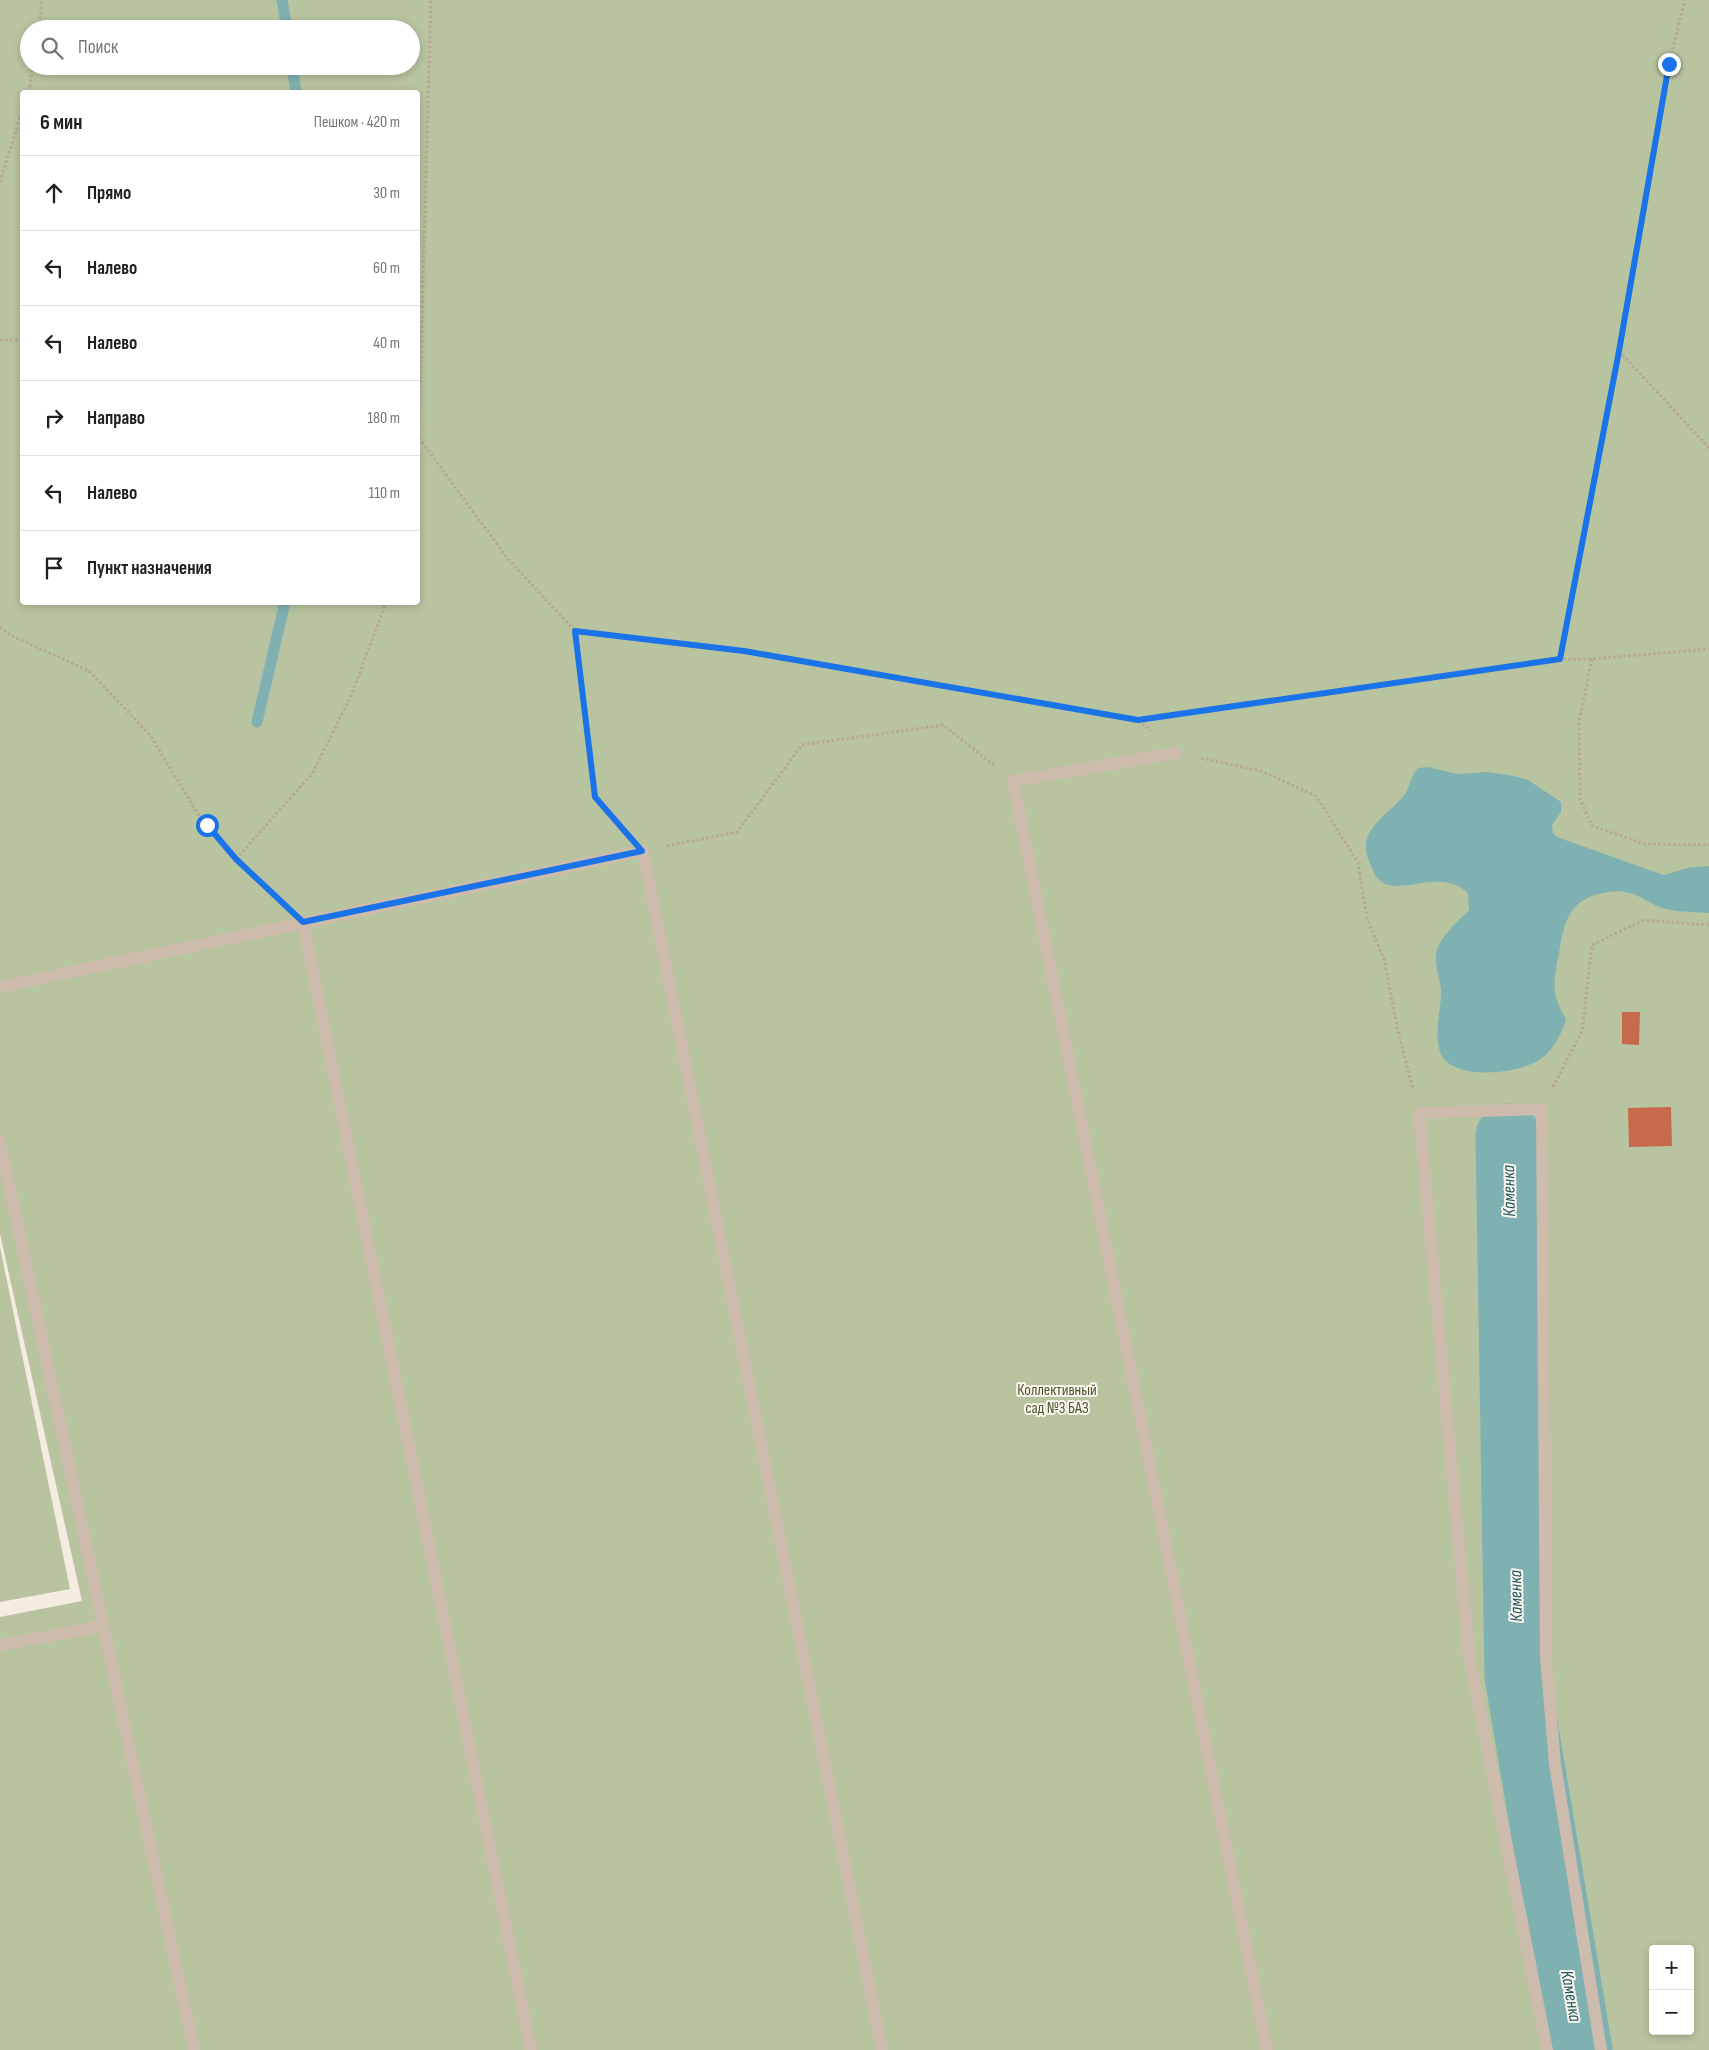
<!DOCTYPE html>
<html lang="ru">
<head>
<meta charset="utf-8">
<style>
	:root { --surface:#fff; --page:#f6f6f6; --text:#202124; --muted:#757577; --line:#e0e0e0 }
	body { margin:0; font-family:"Sofia Sans Condensed",sans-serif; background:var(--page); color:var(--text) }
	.controls { position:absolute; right:15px; bottom:15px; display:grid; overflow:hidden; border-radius:5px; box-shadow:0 2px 8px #0003 }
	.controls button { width:45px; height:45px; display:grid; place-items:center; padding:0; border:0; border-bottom:1px solid var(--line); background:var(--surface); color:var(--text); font:25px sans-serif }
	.stop { position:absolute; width:15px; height:15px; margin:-11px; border:4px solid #1a73e8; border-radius:50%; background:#fff }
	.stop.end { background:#1a73e8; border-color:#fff; box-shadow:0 1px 5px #0008 }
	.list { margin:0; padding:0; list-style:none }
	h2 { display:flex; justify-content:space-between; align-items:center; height:65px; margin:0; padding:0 20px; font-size:21px }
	h2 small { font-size:16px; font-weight:400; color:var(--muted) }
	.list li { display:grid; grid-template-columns:32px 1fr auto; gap:15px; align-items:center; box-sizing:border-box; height:75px; padding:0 20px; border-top:1px solid var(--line) }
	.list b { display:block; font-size:19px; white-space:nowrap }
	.list em { font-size:16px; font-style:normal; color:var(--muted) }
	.icon { flex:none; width:28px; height:28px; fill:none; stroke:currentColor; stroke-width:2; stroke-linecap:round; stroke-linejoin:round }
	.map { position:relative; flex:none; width:1709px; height:2050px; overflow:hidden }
	.search { position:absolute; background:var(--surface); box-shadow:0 2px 8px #0003; left:20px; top:20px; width:400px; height:55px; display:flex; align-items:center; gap:12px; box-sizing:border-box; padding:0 18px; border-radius:28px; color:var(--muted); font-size:19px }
	.panel { position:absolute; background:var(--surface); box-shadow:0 2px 8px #0003; left:20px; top:90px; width:400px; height:515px; border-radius:5px }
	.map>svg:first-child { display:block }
</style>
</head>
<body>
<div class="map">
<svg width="1709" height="2050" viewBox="0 0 1709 2050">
	<rect width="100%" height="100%" fill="#f4ebe1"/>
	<path fill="#b8c4a0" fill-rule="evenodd" d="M0,0H1709V2050H0V1617L82,1601L0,1234ZM29,29H411V66H29ZM22,92H418V602H22ZM1653,1949H1690V2031H1653Z
		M0,1247L70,1589L0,1602Z"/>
	<path fill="#7fb0b2" d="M1428,767L1458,774L1488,772L1514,776L1528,780L1561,802V812L1552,825L1553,833L1557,837L1649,870L1664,875L1687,868L1709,866V913C1697,912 1683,912 1671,910C1656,908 1646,899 1633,894C1623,890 1613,891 1603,893C1572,899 1565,918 1560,947C1555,979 1548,989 1566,1019C1562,1033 1554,1049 1542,1058C1522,1074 1454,1082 1441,1054C1433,1035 1441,1013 1441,993C1441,981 1435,968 1436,956C1437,938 1458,922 1469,910L1468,893C1439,866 1398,899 1378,879C1375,876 1373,870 1371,866C1354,833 1383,819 1402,798C1410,789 1410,776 1418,768Z"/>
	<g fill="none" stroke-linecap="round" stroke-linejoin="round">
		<path stroke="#7fb0b2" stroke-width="11" d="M282,0L287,29
			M292,66L296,92
			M257,722L285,602"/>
		<path stroke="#7fb0b2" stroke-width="65" d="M1508,1136L1517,1676L1580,2050"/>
	</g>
	<path fill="#c8694b" d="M1622,1012H1640L1639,1045L1622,1044Z
		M1671,1107L1672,1146L1629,1147L1628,1108Z"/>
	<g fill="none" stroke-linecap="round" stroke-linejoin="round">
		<path stroke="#b9a596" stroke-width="3" stroke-dasharray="2.5 2.5" stroke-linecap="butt" d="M39,29L42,0
			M29,92L33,66
			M0,182L22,111
			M0,340H22
			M1619,351L1709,448
			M419,438L508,559L575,631L595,797L624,830
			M418,458L431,0
			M0,627L10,635L89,671L150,735L198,814L236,859L281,901
			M575,631L745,651L1138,720L1560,659H1592L1709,649
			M1560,659L1619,351L1665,80L1685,0
			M1592,659L1579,723L1580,799L1592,826L1645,844L1709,845
			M1139,720L1151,731
			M1201,758L1261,771L1316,796L1358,863L1367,918L1385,962L1397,1028L1413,1089
			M667,846L737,832L802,745L943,725L995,766
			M236,859L312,774L351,696L386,602
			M1553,1087L1582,1031L1592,945L1644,920L1709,925"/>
		<path stroke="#cdbbac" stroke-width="12" d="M1176,753L1013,781L1267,2050
			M303,922L531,2050
			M0,987L643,851L882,2050
			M0,1142L194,2050
			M0,1645L103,1626
			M1547,2050L1469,1655L1419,1113L1542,1109L1546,1658L1555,1764L1601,2050"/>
	</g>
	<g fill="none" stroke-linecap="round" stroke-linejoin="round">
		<path stroke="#1a73e8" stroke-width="6" d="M207,825L236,859L303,922L642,851L595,797L575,631L744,651L1138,720L1560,659L1619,351L1669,64"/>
	</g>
	<g text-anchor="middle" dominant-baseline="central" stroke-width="4" stroke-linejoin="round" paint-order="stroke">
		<g font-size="16" fill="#4a5a2e" stroke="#fbf5ee">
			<text x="1057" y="1390">Коллективный<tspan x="1057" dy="18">сад №3 БАЗ</tspan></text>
		</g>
		<g font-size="18" font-style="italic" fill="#1f5a5e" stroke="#fbf5ee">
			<text transform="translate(1509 1191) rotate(-91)">Каменка</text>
			<text transform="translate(1516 1596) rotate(-91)">Каменка</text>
			<text transform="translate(1571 1996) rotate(80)">Каменка</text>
		</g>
	</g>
</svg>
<div class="controls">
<button>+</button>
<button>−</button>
</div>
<div class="stop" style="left:207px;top:825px"></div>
<div class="stop end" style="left:1669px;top:64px"></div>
<div class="search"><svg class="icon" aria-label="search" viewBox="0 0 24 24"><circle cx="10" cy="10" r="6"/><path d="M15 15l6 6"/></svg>Поиск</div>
<section class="panel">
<h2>6 мин<small>Пешком · 420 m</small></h2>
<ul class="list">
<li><svg class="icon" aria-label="ahead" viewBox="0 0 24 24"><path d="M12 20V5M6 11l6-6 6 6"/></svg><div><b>Прямо</b></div><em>30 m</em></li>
<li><svg class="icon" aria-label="left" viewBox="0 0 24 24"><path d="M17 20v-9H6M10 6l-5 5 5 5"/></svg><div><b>Налево</b></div><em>60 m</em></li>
<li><svg class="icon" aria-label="left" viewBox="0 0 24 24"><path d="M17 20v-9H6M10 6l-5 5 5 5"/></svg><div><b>Налево</b></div><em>40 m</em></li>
<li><svg class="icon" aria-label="right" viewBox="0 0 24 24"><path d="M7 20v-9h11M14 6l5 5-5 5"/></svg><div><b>Направо</b></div><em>180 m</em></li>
<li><svg class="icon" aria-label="left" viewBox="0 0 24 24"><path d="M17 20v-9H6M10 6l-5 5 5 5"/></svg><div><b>Налево</b></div><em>110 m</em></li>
<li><svg class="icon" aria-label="arrive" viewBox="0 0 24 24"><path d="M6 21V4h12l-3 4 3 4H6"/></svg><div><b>Пункт назначения</b></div></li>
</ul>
</section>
</div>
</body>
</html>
